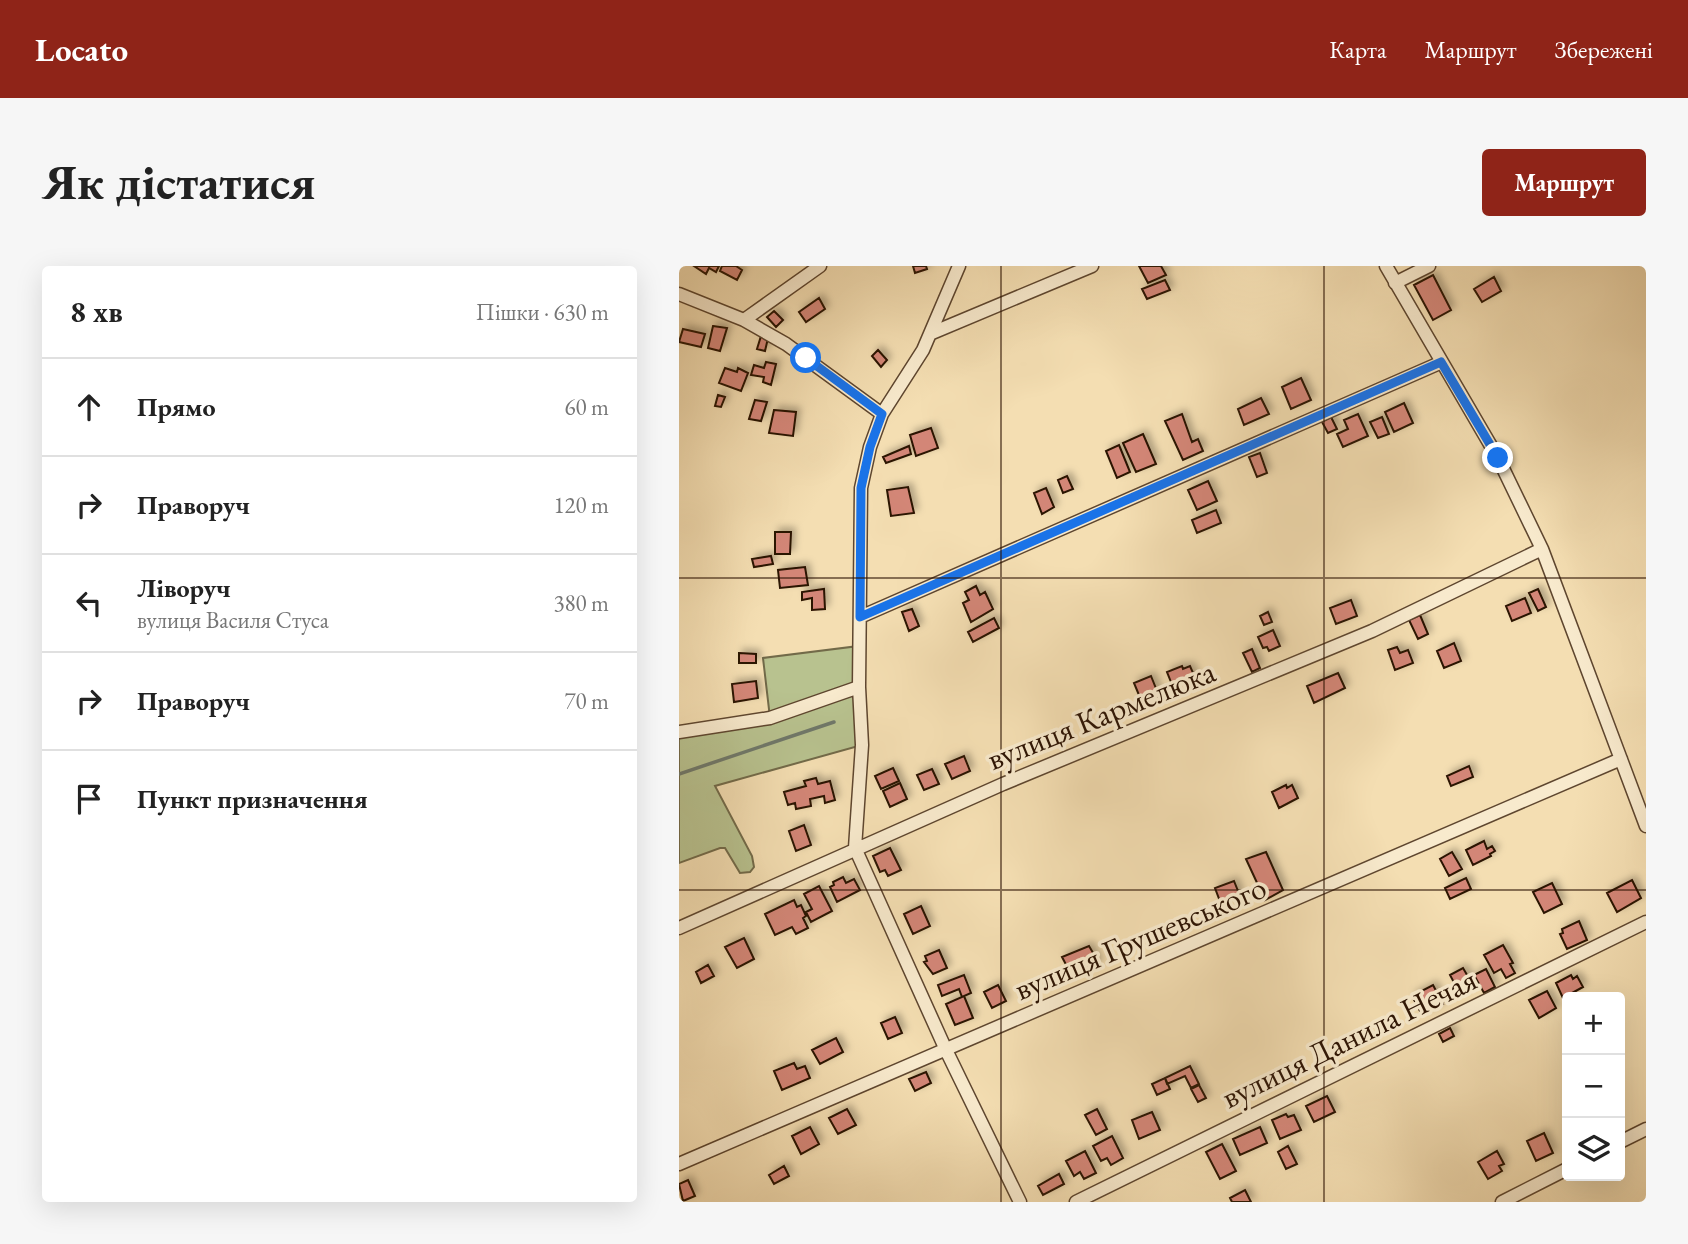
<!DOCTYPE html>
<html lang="uk">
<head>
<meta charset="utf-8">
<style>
	:root { --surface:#fff; --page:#f6f6f6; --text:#222; --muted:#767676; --line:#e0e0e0; --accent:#8f2418 }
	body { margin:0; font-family:"EB Garamond",serif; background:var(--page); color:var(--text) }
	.controls { position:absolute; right:21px; bottom:21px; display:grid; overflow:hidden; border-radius:7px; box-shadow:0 7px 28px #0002 }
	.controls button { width:63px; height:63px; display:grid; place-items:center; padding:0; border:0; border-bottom:2px solid var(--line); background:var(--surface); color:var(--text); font:35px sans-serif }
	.stop { position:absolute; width:21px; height:21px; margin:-16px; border:5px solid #1a73e8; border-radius:50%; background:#fff }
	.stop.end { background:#1a73e8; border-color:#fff; box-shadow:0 2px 7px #0008 }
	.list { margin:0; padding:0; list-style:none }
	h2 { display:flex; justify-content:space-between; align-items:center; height:91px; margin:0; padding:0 28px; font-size:30px }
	h2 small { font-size:23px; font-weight:400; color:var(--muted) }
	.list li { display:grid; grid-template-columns:46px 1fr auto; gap:21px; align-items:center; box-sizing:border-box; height:98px; padding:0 28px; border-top:2px solid var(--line) }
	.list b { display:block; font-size:26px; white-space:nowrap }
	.list p { margin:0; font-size:23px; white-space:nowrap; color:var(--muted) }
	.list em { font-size:23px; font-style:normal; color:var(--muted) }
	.icon { flex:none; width:38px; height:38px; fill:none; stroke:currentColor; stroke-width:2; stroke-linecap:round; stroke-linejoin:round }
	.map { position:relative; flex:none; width:967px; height:936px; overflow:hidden; border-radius:7px }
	header { display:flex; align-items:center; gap:42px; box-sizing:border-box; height:98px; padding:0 35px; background:var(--accent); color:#fff }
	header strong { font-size:33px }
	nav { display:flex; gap:38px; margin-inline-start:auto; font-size:24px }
	.intro { display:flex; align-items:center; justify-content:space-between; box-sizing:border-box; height:168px; padding:0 42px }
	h1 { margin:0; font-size:49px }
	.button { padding:18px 32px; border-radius:7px; background:var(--accent); color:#fff; font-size:24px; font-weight:700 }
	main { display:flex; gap:42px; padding:0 42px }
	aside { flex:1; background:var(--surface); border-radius:7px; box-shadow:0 7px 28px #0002 }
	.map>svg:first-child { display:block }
</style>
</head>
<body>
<header>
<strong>Locato</strong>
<nav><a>Карта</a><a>Маршрут</a><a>Збережені</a></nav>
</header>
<div class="intro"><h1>Як дістатися</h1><a class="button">Маршрут</a></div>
<main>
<aside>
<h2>8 хв<small>Пішки · 630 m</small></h2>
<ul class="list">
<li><svg class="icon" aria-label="ahead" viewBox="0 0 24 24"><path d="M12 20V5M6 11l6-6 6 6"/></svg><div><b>Прямо</b></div><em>60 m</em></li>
<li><svg class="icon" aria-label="right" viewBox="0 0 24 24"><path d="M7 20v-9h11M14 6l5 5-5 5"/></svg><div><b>Праворуч</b></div><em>120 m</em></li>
<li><svg class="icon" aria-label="left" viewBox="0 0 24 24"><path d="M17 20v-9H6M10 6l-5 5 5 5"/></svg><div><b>Ліворуч</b><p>вулиця Василя Стуса</p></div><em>380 m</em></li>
<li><svg class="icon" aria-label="right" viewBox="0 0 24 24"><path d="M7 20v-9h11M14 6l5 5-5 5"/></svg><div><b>Праворуч</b></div><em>70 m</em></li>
<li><svg class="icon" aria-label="arrive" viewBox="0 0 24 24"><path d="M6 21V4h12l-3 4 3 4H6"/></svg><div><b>Пункт призначення</b></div></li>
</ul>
</aside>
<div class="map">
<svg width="967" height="936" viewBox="0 0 967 936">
	<defs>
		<filter id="shadow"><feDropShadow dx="4" dy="-4" stdDeviation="3.5" flood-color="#0004"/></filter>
	</defs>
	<rect width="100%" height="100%" fill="#f4deb2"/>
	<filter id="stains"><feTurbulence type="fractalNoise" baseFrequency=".00286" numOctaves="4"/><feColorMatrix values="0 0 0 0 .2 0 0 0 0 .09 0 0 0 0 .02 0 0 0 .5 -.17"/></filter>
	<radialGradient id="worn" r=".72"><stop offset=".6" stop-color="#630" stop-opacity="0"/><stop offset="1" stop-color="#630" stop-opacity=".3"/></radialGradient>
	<path fill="#b8c28f" stroke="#726a49" stroke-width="2" d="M180,380L183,479L36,520L73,590L75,601L71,606L61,607L46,582H41L0,597V466L91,452L84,392Z"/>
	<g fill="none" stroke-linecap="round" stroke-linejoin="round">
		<path stroke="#6f786a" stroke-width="3.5" d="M0,508L155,456"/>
	</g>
	<path fill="#d38677" stroke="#2c1303" stroke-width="2" filter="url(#shadow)" d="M15,0H40L37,6L30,2L27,8Z
		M43,0H57L63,4L58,14L41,5Z
		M234,0H247L248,3L236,7Z
		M460,0H482L487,9L469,17Z
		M754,9L772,44L754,54L735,19Z
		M815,11L822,25L803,36L795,23Z
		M486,14L491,24L468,33L463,23Z
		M140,32L146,43L127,56L120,46Z
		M95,45L104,54L97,61L88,51Z
		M34,60L48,62L41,85L29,82Z
		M4,63L26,68L22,81L0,76Z
		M82,70L89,72L86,85L78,83Z
		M199,84L208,94L202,101L193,90Z
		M87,96L97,98L92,119L84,116L85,111L72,109L75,99L85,102Z
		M46,102L58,106L59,102L69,107L62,125L40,117Z
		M622,112L632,134L612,143L603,121Z
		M39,129L46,131L42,141L36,140Z
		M582,132L590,148L565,159L559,143Z
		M76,134L88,136L82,155L70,153Z
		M725,137L734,157L715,166L706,146Z
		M95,144L117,146L114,170L90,167Z
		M503,148L513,176L519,173L524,185L504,194L486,155Z
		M679,148L689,170L664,181L658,168L669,163L665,154Z
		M652,151L658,163L649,167L643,156Z
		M703,151L710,168L699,172L691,156Z
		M252,162L259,182L237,190L231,169Z
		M464,168L477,198L457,206L444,177Z
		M440,179L451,206L438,212L427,185Z
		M230,180L232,188L207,197L204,191Z
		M581,187L588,207L578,211L570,191Z
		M388,210L394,223L384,227L379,214Z
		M529,215L538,235L518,244L509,224Z
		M229,221L235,247L212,250L208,224Z
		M367,222L375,241L363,248L355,227Z
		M537,244L542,257L518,267L513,254Z
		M96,266H112L111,288H96Z
		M92,290L94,298L75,301L73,293Z
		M126,301L129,319L101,322L99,304Z
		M297,320L301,329L306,326L314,343L292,356L284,337L290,334L286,326Z
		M145,323L146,343L133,344V332L123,334V326Z
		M859,323L867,341L859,345L850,327Z
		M846,332L852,347L833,355L827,340Z
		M672,334L678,350L657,358L651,342Z
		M233,343L240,360L230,365L223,346Z
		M589,346L593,356L585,359L581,350Z
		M741,349L749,368L739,373L730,354Z
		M315,352L320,362L294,376L289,366Z
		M594,364L601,380L590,385L588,381L584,382L579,371Z
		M775,377L782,395L765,402L758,385Z
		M718,381L721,387L729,384L734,397L716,404L709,384Z
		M573,383L581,402L573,406L564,387Z
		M60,387L77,388V397H60Z
		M503,400L504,403L511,400L518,416L511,419L509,415L494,421L488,406Z
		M659,407L666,422L635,437L628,420Z
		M472,410L480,430L468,435L467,431L462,434L455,417Z
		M77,415L79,432L55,436L53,418Z
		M285,490L291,505L273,513L266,498Z
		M790,500L794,511L772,520L768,510Z
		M214,502L220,515L202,523L196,510Z
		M253,503L260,518L245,524L238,509Z
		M137,512L139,518L151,515L156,534L146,537L145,530L131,533L132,540L117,543L116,537L109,539L105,526L127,520L125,515Z
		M221,517L228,533L211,541L204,525Z
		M607,519L608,522L613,519L619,532L600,542L593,526Z
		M125,559L132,579L117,585L110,565Z
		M805,575L808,583L813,580L816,585L811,588L812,590L794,599L787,584Z
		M211,582L222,604L209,610L206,604L201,606L194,590Z
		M587,586L604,624L586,634L567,593Z
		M773,586L783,603L770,610L761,593Z
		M164,611L167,617L175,613L181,624L158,636L151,621L155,619L154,616Z
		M787,612L792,623L771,633L766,622Z
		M953,614L962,632L938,646L928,627Z
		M555,615L561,630L542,638L536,622Z
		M873,617L883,638L865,647L854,626Z
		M140,620L153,645L132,656L127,646L133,643L125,628Z
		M115,634L118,641L122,639L127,650L124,652L129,662L117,668L113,661L96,669L86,648Z
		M242,640L251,660L234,668L225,648Z
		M900,655L908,674L888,683L881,668L884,667L883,663Z
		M65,672L75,693L58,702L46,681Z
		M824,679L834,697L831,698L836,707L827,712L822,703L815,707L805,689Z
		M410,680L420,697L393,710L383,691Z
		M260,684L268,702L254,708L245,696L248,695L246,690Z
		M29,699L35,710L22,717L17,706Z
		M784,702L795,721L781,728L771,709Z
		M807,703L816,721L805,727L795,709Z
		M285,709L292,727L283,731L280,723L263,730L259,719Z
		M892,709L894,713L898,710L904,721L884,732L877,717Z
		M319,719L327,735L313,742L305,726Z
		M754,719L764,738L743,749L733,730Z
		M868,725L877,742L860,752L850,734Z
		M285,730L294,752L276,759L267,738Z
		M216,751L223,767L209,773L202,757Z
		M771,762L775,770L764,776L760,768Z
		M157,772L164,786L141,798L133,784Z
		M115,797L118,803L126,800L131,812L103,824L95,805Z
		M511,800L520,818L512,822L506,810L488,818L486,812Z
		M247,806L252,817L236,825L230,813Z
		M486,812L491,823L478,829L473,818Z
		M520,819L527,832L519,836L512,823Z
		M648,830L656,846L635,856L627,840Z
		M168,843L177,859L159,868L150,852Z
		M418,843L428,863L417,869L406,849Z
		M473,846L481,864L460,873L453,854Z
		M607,848L609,851L615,849L622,864L601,873L593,854Z
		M131,861L140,878L122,888L113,870Z
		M581,861L588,877L561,889L554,873Z
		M865,867L874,887L857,895L848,875Z
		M433,870L444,892L432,899L428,892L422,895L414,880Z
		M543,878L557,905L541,913L527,886Z
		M609,880L618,898L607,903L599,886Z
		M406,885L417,907L405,913L401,906L395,910L387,895Z
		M818,885L825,898L820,900L823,905L809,913L799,896Z
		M105,900L110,910L95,918L90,909Z
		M380,908L385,918L364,929L359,920Z
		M9,914L16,930L4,935L0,918Z
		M566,924L572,936H553L551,932Z"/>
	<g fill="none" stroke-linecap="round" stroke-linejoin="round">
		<defs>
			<path id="minor" d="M280,0L244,84L203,148L191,181L182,222L180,421L183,479L176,582L267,784L341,936
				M707,0L819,192L863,283L967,560
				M716,17L750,0
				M0,28L65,54L141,0
				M65,54L107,78L203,148
				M253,67L413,0
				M181,351L763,96
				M0,466L91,452L180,421
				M0,662L324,518L693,365L863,283
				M941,876L967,863
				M0,898L942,493
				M397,936L967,656
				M823,936L888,903"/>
		</defs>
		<use href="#minor" stroke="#5e462f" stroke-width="15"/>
		<use href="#minor" stroke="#f8eacd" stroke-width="12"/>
	</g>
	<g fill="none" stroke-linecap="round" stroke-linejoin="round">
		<path stroke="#1a73e8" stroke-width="9" d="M127,92L203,148L191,181L182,222L181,351L762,96L819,192"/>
	</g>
	<path fill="none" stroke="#2c1303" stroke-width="2" stroke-opacity="0.55" d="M322,0V936M645,0V936M0,312H967M0,624H967"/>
	<g text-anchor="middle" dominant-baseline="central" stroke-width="7" stroke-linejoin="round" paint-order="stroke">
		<g font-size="32" fill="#2c1303" stroke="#f8eacd">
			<text transform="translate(422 449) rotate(-22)">вулиця Кармелюка</text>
			<text transform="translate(461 672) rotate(-23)">вулиця Грушевського</text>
			<text transform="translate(670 772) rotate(-26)">вулиця Данила Нечая</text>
		</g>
	</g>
	<rect width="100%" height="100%" filter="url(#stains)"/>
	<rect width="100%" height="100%" fill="url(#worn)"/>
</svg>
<div class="controls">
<button>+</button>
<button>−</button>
<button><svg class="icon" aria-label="layers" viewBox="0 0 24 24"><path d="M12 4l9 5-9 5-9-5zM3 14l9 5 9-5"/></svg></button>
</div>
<div class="stop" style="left:127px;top:92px"></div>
<div class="stop end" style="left:819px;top:192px"></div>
</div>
</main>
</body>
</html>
